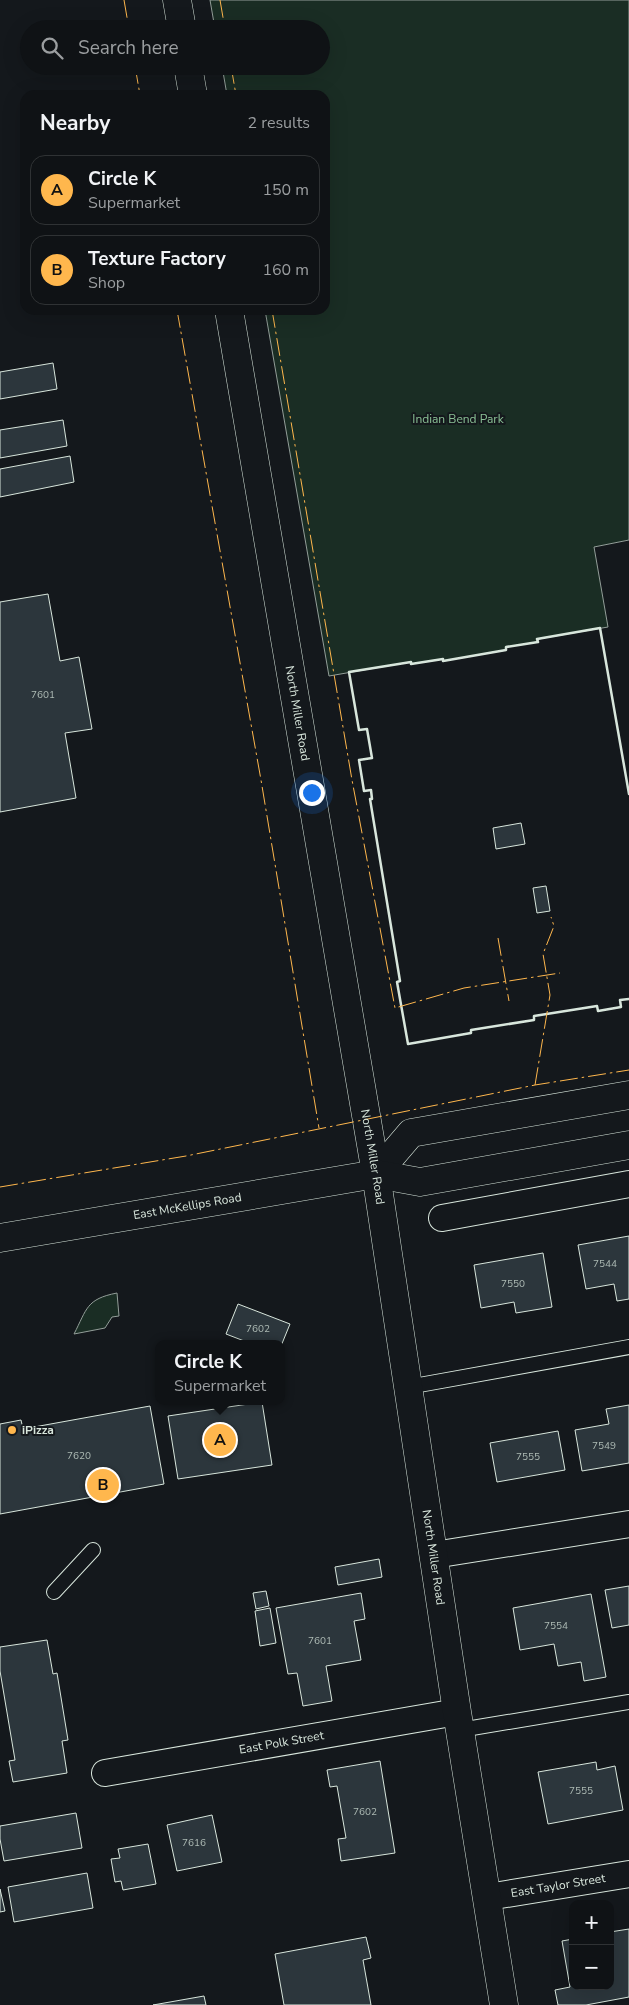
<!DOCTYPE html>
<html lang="en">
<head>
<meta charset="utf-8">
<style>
	:root { --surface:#0f1215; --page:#181b1e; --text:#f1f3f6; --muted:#9b9ea0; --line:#2f3234; --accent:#ffb74d }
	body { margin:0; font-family:"Nunito Sans",sans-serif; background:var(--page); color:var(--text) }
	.controls { position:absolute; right:15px; bottom:15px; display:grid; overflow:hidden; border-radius:10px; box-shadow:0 5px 20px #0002 }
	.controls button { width:45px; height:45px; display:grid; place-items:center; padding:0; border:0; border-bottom:1px solid var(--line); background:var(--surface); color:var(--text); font:25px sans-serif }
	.you { position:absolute; left:311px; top:792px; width:18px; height:18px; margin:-12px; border:4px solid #fff; border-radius:50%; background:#1a73e8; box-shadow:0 0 0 8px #1a73e833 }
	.badge { display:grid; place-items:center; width:32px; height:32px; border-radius:50%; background:var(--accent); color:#111; font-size:16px; font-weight:700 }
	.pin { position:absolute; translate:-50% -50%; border:2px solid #fff; box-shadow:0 1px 5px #0006 }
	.popup { position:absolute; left:155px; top:1340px; width:130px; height:65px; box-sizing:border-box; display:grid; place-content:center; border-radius:10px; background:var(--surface); filter:drop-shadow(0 1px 4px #0005); font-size:16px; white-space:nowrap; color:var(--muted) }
	.popup b { font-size:19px; color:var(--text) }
	.popup::after { content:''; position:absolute; left:50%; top:100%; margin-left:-10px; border:10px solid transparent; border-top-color:var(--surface) }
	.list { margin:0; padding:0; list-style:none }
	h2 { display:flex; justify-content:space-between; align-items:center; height:65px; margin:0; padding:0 20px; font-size:21px }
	h2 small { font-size:16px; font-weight:400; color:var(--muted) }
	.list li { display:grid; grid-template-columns:32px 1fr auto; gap:15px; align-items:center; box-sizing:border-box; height:70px; margin:0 10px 10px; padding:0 10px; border:1px solid var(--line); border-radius:15px }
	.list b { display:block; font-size:19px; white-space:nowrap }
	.list p { margin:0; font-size:16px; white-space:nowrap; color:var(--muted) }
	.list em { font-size:16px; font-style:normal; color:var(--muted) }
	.icon { flex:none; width:28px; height:28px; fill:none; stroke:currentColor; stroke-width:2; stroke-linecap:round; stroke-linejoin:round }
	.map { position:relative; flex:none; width:629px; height:2005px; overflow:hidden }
	.search { position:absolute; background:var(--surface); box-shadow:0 5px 20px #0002; left:20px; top:20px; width:310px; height:55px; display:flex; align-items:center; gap:12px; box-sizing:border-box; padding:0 18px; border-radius:28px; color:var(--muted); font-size:19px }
	.panel { position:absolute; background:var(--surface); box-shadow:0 5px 20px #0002; left:20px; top:90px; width:310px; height:225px; border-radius:15px }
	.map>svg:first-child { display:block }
</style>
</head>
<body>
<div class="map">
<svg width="629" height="2005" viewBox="0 0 629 2005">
	<rect width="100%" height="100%" fill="#14181c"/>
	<path fill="#1a2d24" stroke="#939e99" d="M210,0H629V540L594,547L608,627L538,639V642L506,647V650L443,661V659L411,664L410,662L329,676L265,310H325V95H227L222,66H321V29H215Z
		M117,1293L119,1316L112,1317L105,1328L74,1334C87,1309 86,1299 117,1293Z"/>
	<path fill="#2c363c" stroke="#d8e6dc" d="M53,363L57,389L0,399V372Z
		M63,420L67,446L0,458V430Z
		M70,456L74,482L0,497V469Z
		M48,594L60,661L79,657L92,729L65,733L76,798L0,812V602Z
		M521,823L525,844L496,849L493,828Z
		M546,886L550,911L537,913L533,888Z
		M629,1236V1299L617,1301L614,1284L586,1289L578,1245Z
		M543,1253L552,1307L516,1313L514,1302L481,1308L474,1265Z
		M238,1304L290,1324L281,1346V1344H252L226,1334Z
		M262,1402L272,1465L178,1479L168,1416Z
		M629,1405V1463L582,1471L575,1430L609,1424L606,1409Z
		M150,1406L164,1484L0,1514V1424L21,1420L23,1429Z
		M558,1431L565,1470L497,1482L490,1443Z
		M379,1559L382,1577L338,1585L335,1567Z
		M629,1586V1625L612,1628L605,1590Z
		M266,1591L269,1606L256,1609L253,1593Z
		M361,1593L365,1619L354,1621L361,1660L326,1666L332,1701L303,1706L297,1673L288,1674L276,1608Z
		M591,1594L606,1677L584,1681L581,1662L558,1666L554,1644L520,1650L513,1608Z
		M270,1608L276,1643L260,1646L255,1611Z
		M47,1640L53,1674L57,1673L68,1740L62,1741L67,1773L13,1782L9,1761L15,1760L0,1671V1647Z
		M380,1761L395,1853L341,1861L338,1839L346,1838L337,1786L330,1787L327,1770Z
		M596,1762L597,1770L615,1766L623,1810L548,1824L538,1772Z
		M76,1813L82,1848L4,1861L0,1839V1826Z
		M212,1815L222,1862L177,1871L167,1825Z
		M148,1844L156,1884L123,1890L121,1881L115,1882L111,1859L120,1858L118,1849Z
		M87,1873L93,1908L14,1922L8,1887Z
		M0,1889L5,1911L0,1912Z
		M629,1929V1997L586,2005H558L555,1990L570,1987L562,1941L573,1939V1986H610V1932Z
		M366,1937L371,1958L363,1960L371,2005H284L275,1954Z
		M204,1996L206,2005H153Z"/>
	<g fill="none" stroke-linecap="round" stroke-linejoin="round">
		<defs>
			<path id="service" d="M408,1387L629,1347
				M54,1592L93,1550
				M460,1730L629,1702"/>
			<g id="minor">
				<path d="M442,1218L629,1184"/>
				<path d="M434,1555L629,1524"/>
				<path id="s1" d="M105,1773L457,1712"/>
				<path id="s2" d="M488,1897L629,1874"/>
			</g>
			<g id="tertiary">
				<path d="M177,0L182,29"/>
				<path d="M188,66L193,95"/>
				<path id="s3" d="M229,310L376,1174L457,1712L504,2005"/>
			</g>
			<g id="primary">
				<path d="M376,1174L411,1133L629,1095"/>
				<path id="s4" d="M0,1238L376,1174L420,1182L629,1145"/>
			</g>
		</defs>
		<use href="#service" stroke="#d8e6dc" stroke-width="16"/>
		<use href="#minor" stroke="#d8e6dc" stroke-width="28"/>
		<use href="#tertiary" stroke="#d8e6dc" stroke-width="29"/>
		<use href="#primary" stroke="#d8e6dc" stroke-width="29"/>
		<use href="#service" stroke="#14181c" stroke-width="14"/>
		<use href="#minor" stroke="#14181c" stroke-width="26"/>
		<use href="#tertiary" stroke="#14181c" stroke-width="28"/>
		<use href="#primary" stroke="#14181c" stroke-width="28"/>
		<path stroke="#d8e6dc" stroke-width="2.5" d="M629,794L600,628L537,639L538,642L506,647V650L443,661V659L411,664V662L349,672L359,730L367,729L372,758L359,760L364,791L371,790L372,799H370L400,981L397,982L408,1044L471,1033V1030L534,1020V1016L597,1006L598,1011L621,1007L620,1000L629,999"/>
		<path stroke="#ffb74d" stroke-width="1" stroke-dasharray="18 4 2.5 4" stroke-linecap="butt" d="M124,0L129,29
			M220,0L225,29
			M135,66L140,95
			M231,66L236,95
			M177,310L261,780L319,1128
			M272,310L352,780L395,1008L464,988L560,973
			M498,938L509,1001
			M535,1085L550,995L543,954L554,926L551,917
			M0,1187L186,1156L535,1085L629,1070"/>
	</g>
	<circle fill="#ffb74d" stroke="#14181c" stroke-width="2" cx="12" cy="1430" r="5"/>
	<g text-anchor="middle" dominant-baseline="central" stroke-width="4" stroke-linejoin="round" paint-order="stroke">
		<g font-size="10" fill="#adbab4">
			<text x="43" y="695">7601</text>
			<text x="605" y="1264">7544</text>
			<text x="513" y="1284">7550</text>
			<text x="258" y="1329">7602</text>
			<text x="604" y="1446">7549</text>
			<text x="79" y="1456">7620</text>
			<text x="528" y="1457">7555</text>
			<text x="556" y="1626">7554</text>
			<text x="320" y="1641">7601</text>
			<text x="581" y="1791">7555</text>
			<text x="365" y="1812">7602</text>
			<text x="194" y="1843">7616</text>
		</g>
		<g font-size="12" fill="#8ac095" stroke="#14181c">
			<text x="458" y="419">Indian Bend Park</text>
		</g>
		<g font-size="12" fill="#d8e6dc" stroke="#14181c">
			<text stroke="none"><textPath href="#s3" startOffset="409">North Miller Road</textPath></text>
			<text stroke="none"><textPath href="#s3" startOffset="859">North Miller Road</textPath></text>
			<text stroke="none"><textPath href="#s4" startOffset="190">East McKellips Road</textPath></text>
			<text stroke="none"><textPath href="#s3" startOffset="1264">North Miller Road</textPath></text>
			<text stroke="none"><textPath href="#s1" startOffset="179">East Polk Street</textPath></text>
			<text stroke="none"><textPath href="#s2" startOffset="71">East Taylor Street</textPath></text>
		</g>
		<g font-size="12" font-weight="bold" fill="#d8e6dc" stroke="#14181c" text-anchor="start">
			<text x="22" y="1430">iPizza</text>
		</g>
	</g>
</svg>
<div class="controls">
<button>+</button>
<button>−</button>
</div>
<div class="you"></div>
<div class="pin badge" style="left:220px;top:1440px">A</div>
<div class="popup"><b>Circle K</b>Supermarket</div>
<div class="pin badge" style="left:103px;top:1485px">B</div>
<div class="search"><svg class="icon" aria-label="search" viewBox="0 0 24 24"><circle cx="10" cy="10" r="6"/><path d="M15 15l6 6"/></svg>Search here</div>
<section class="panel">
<h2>Nearby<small>2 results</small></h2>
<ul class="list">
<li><span class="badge">A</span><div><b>Circle K</b><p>Supermarket</p></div><em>150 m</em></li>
<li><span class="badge">B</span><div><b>Texture Factory</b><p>Shop</p></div><em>160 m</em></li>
</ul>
</section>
</div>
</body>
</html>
